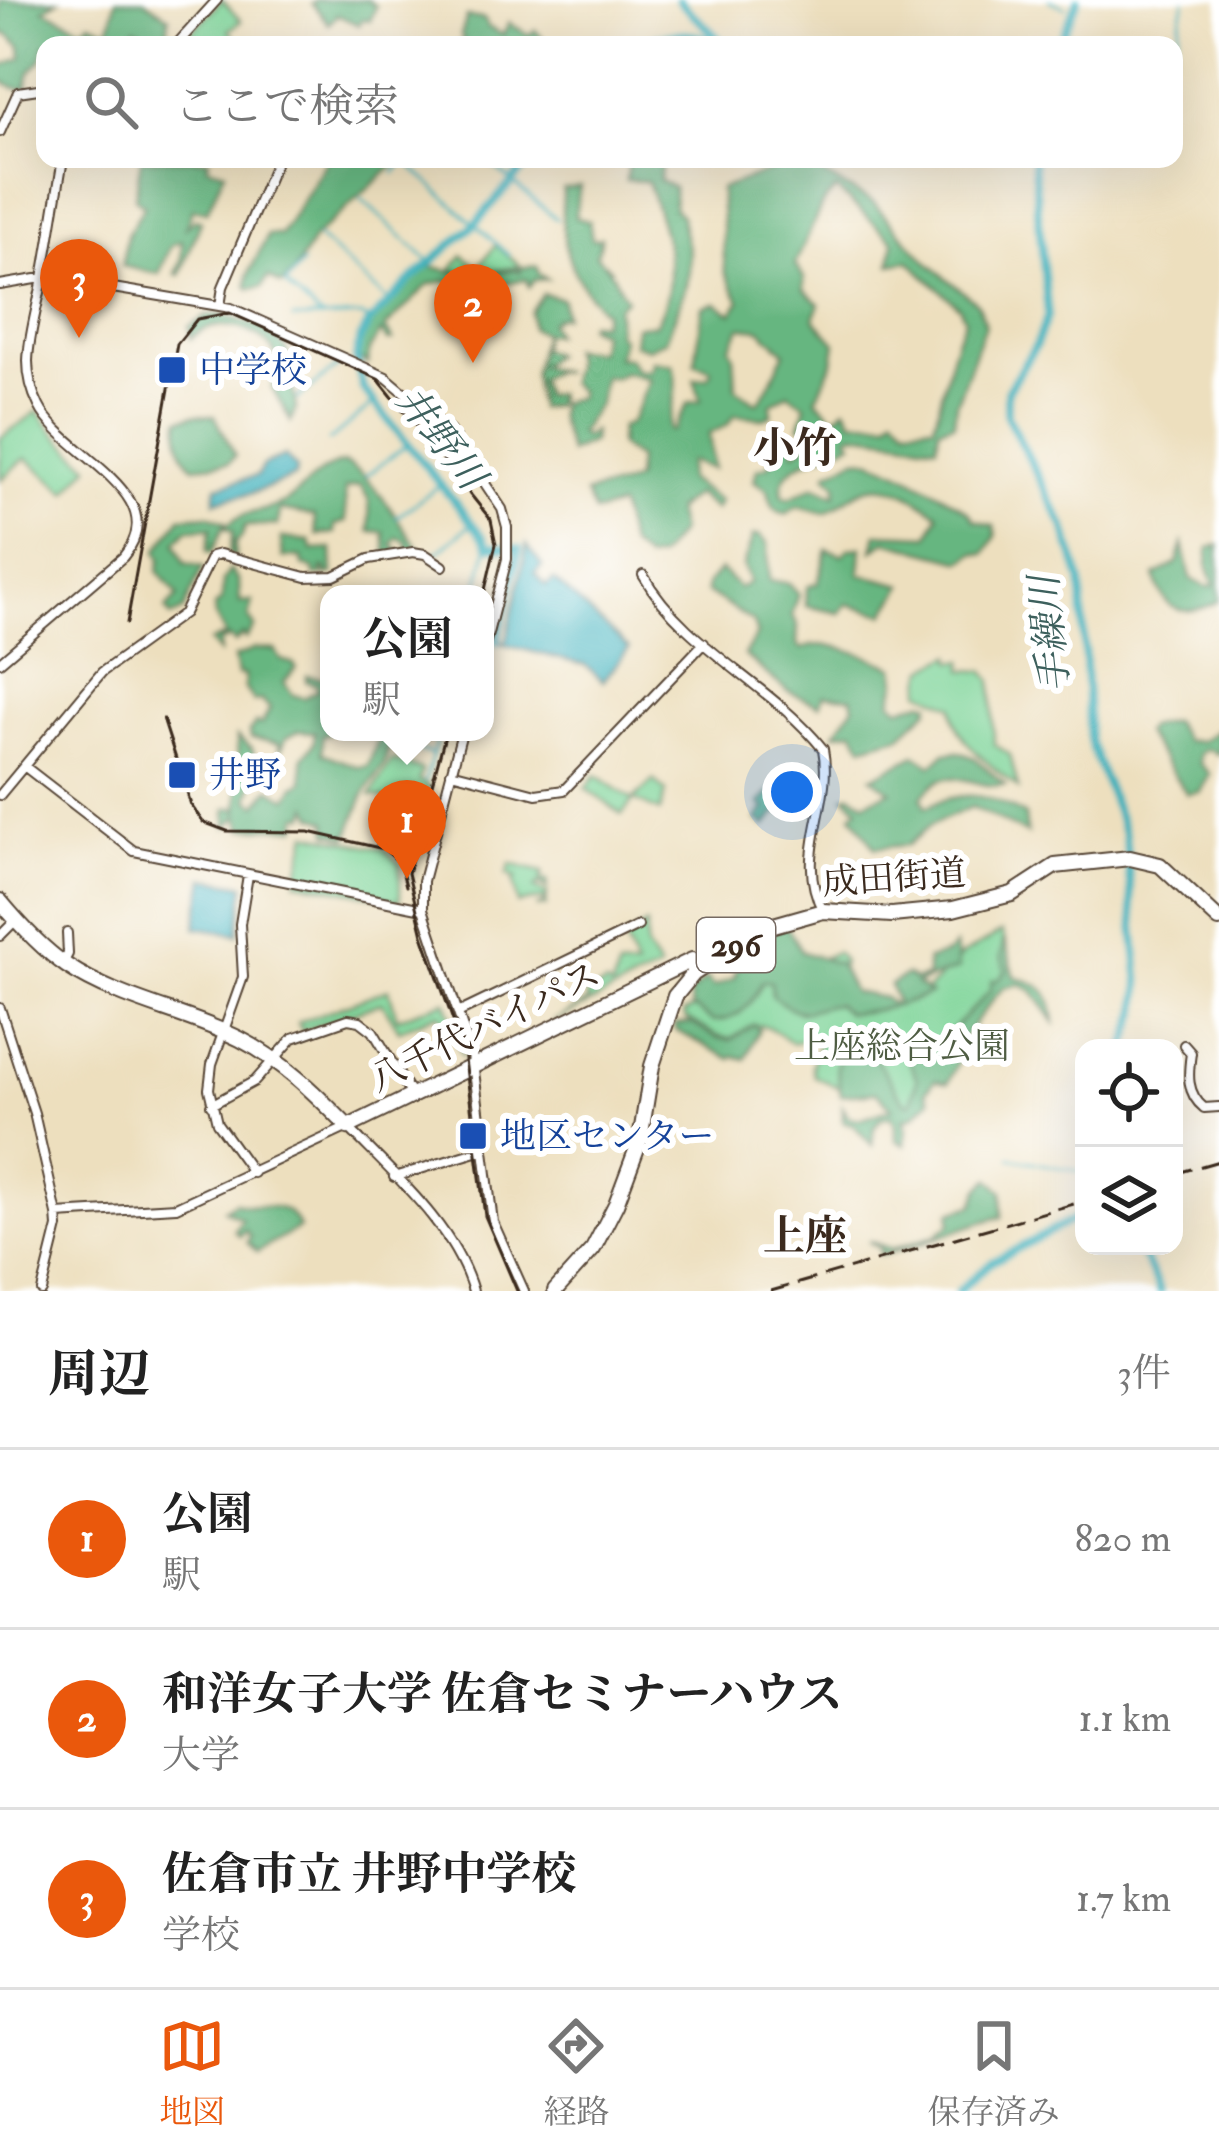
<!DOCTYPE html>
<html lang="ja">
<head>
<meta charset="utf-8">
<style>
	:root { --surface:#fff; --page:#f2f2f2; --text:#222; --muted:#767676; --line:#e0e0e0; --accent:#ea580c }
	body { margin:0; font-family:"IM FELL Double Pica","Noto Serif JP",serif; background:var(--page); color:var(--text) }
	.controls { position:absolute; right:36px; bottom:36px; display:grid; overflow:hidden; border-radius:24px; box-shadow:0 12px 48px #0002 }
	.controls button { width:108px; height:108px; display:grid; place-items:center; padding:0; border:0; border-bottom:3px solid var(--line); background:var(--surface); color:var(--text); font:60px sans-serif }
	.you { position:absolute; left:792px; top:792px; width:42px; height:42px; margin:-30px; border:9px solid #fff; border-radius:50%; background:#1a73e8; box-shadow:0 0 0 18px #1a73e833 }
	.badge { display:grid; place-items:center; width:78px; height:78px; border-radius:50%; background:var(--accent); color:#fff; font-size:39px; font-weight:700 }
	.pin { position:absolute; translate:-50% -99px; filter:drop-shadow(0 3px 6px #0008) }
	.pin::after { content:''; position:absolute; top:63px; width:42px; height:36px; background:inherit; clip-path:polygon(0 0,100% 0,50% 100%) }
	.popup { position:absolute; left:320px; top:585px; width:174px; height:156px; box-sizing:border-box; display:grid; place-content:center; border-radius:24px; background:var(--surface); filter:drop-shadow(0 3px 9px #0005); font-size:39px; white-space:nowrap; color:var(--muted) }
	.popup b { font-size:45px; color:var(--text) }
	.popup::after { content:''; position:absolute; left:50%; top:100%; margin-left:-24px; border:24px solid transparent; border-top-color:var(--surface) }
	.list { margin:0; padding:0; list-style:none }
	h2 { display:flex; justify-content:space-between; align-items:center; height:156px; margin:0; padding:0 48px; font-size:51px }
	h2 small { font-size:39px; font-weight:400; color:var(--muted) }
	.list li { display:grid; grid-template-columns:78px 1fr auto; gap:36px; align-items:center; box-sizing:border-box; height:180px; padding:0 48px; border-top:3px solid var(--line) }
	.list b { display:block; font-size:45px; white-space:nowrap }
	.list p { margin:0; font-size:39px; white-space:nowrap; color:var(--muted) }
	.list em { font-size:39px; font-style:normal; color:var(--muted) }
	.icon { flex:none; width:66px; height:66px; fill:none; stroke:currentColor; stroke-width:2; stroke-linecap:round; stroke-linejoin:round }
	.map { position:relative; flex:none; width:1219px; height:1291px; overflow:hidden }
	.search { position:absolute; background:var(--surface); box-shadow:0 12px 48px #0002; left:36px; right:36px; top:36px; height:132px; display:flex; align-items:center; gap:30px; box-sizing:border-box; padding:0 42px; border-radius:24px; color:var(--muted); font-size:45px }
	.sheet { height:696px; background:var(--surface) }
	nav { display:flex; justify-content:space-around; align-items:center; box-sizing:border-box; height:168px; border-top:3px solid var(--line); background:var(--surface); font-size:33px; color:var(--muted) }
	nav a { display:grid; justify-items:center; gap:6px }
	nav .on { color:var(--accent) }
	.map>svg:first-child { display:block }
</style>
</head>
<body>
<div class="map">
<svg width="1219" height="1291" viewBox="0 0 1219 1291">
	<rect width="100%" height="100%" fill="#fff"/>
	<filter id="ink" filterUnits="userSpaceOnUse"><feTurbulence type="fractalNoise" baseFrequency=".00833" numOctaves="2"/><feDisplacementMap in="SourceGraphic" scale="24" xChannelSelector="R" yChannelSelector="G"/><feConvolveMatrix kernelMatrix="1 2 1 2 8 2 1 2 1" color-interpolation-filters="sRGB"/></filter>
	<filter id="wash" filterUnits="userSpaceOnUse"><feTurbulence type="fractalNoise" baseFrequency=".004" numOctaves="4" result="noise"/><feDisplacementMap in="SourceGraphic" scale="48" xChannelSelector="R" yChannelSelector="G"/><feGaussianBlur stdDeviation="2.7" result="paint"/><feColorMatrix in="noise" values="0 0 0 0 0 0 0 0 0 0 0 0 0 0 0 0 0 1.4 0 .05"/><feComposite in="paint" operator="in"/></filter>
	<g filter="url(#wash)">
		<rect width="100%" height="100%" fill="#eddfbe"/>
		<path fill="#7ed498" stroke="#5c7f5b" stroke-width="3" d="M222,0L241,21L229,30L236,40L230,45H189L185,39Z
			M496,245L521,266L476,274L451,270L463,255L478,267Z
			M38,411L51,429L90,466L67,492L26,458L0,480V438Z
			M952,655L953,661H964V670L984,671L992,680L994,744L1010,755L1018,788C993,767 952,739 953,706L921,691L926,668Z
			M392,760L422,770L419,780L429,787L418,808L371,795Z
			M596,775L633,800L654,780L666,792L660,812L634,800L622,815L586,788Z
			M308,833L384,849L400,864V901L297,881Z
			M511,864L543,872L541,880L547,881V889L540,883L534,888L547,894L546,906L536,907L545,904L544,899L518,904L513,879L518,878L507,875Z
			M646,926V948L659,969L553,1022L588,1002L586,995L606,985L612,988L618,969L636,968L624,939Z
			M1002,932L1014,973C977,1011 926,1050 923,1106L904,1122L875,1079L840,1088L814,1076L812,1065L819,1041L817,1037L792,1043C761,1022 765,1019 731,1039L717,1036L685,1018L684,1013L760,974L793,948L820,969L822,958L836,952L843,962L839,975L845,1005L895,1004L922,995L963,955Z
			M389,989L397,1018L446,1001L464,1057L439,1013L399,1030L382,1002L302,1031L298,1022Z"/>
		<path fill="#66b680" stroke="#50704f" stroke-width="3" fill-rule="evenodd" d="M0,0H58L44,9L83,28L90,22L109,30L116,0H144L169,17L166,44L135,28L130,45H113L103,39L106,32L99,43L86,34L70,35L69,44L45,45L42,59L30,72L26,89L15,88L0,79V67L22,57L21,46L5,33L0,35Z
			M316,0H367L376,6L370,21L362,19L359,25L337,15L329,24L312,4Z
			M467,17L484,19L488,27L503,35L509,23L529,35L535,30L548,44L457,45L464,39L461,35Z
			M141,159H209L207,166L225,171L207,211L192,209L186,227L195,219L201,221L180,275L176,274L181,261L182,241L171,246L159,274L122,266L127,235L144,206L135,198Z
			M328,159H424L413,167L404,159L391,168L315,237L293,274L281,285L268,277L262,287L250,289L247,286L249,273L268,235H281Z
			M629,159H662L659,180L673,187L674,209L681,215C682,229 687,240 689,253C693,281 675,314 666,340L648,348L634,344L636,326L655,324C684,279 662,226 647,181L626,180Z
			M798,161L873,202L928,263L978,304L985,324L956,404L954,423L939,427L937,445L855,433L849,436L853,442C829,455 774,461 783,496L790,498L815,486L836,495L837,484L827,474L831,470C842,468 847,461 856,458C873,452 950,499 968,511L975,520L994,526L996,536L985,554L975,553L963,561L886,541L873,550L877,533L929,535L939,514C917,498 885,476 858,492C846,499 837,508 825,513L798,506L786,514C770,510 772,501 767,489L754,481L757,469L768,466L787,440L791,441L795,452L806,445L808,430L800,426L806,405L788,393L771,404L772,415L763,418L735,415L727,425L709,434L713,469L689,461L687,479L719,501L715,510L696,494L675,510L680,532L658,558L646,560L629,546L619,506L594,513L585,494C603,487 618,490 635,479L637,459L619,446L620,428L631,422L650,379L624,372L613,378L603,376L599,403L579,433L584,437L593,431L592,442L569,453L558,417L559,402L577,398L579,392L568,382L573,364L570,349L598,351L601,332L587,326L589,322L601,323L604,312C567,273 559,242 563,189L580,186L575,217L589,221L592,239L601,238L596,255L610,269L626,299L617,307V334L622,338L617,357L629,358L637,370H651L652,361L673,364C682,386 670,408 669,430L673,431L688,403L701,400L694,379L708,377L711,372L710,368L695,363L703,307L716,303L732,313L740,301L725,272L720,189ZM836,189L894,241L891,264L909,261L960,308L965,319C946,358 946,385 934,424L907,426L895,414L889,421L853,420L846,407L835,417L816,399L833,362L836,343L814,318L820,304L804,290V278L795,265L822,204ZM741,327L760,329L785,352C774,371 772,387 757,403L736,388L734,355L730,347Z
			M429,266L475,276L517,269L520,272L521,268L537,266L539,274L547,279L534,280L529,287L526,279L476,289L446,281L429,284L385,328L393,340L388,341L381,332L369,350L368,364L357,358C363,319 400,290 429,266Z
			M543,294L562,299L564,316L555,317L549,323L554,334H543L540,349L553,354L539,366L563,372L553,371L538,379L543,396L556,394L554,406L538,408L533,373L543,333L531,328L530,312Z
			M220,314L261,327L286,348L296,408L291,422L272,388L278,360C267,330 218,313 191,338L189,327L207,316Z
			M194,415L215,416L235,456L229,463L194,466C178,454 179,438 180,419Z
			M344,463C375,476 397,522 418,547L417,550L408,551L407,542L398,537L392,544L400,551L387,556L384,532L370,531L369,500L360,485L345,489L346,522L335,525V533L317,535L314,516L280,510L278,525L245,526L242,537L235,543V557L229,555L233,532L225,529C238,509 268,514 287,501C307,487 319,467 344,463Z
			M209,515L226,522L211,553L207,551L211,528L188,529L176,542L185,563L203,567L183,611L171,617L166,609L178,596L158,571L161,559L157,551L181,517Z
			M753,536H760L768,544L769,581L789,583L799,594L792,615L798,625L797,644L802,649C826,637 870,657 895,667L897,681L892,701L900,708L924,701L930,703L929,709L900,736L863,746L854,730L835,733L854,706L852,697L824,695L820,705L787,691L744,655L757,635L753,622L706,592L707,584L720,570L739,588L750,582L743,567Z
			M281,538L310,541L312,550L332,549L333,574L326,575V569L322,568V575L315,576L314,569L303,566L302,558L283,557Z
			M1183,544L1191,579L1206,587L1214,586L1208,567L1209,548L1219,545V601C1187,617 1164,616 1155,576L1177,563Z
			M862,547L860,574L904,585L885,614L847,604L840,613L806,606L807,587L818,583L827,549L843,555L849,548Z
			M230,570L239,581L240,603L253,602L249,618L255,627L246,639L243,635L235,643L230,638L220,642L219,653L210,642L226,636L215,616V606L222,601L223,581Z
			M255,649L275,650L281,660L294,664L296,668L284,682L293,695L304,698L318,690L317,685L306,681L307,676L329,679L330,732L322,736V753L358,767L368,766L381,732H393L384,765L365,793L348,837L329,832L328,821L314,816L309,806L306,815H299L297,827L243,828L239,816L227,827V808L236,807L239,813L237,737L252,749L258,769L270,773L268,777L256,774L249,799L258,805L270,788L288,799L295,786L303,782V757L314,743L315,732L298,731L286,738L280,752L279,743L251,738L249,732L256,723L262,724L270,708L260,700L254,702L245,689L244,675H237L234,658Z
			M1172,721L1185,741H1201L1219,729V755L1207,749L1199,754V763L1210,774L1200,792L1187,794L1144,733L1147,727Z
			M959,752L975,758L1005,785C970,791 950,758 922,797L926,807C963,789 990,793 1025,816L1027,834L972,807L931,825L908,845L875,848L852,814L859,808L845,796L851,794L865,802L891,791L872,777L916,755L932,765L945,753Z
			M797,778L820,782L819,788L810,784L801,801L805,804L818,800L817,811L777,812L766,826L757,820L765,808L760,803L772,791Z
			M786,925L802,952L839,964L853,992L885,998L890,1003L896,1001L890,985L906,975L914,980L927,977V960L947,954L955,946L958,969L916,984L930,994C902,1006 877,1012 846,1013L836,1004C801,1007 810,1024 772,996L771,982L763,981C751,1004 741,1021 712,1021L691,1006L690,993L706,979L714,987L734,978L738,965L748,960L756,936Z
			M1004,938L1014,976C1043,986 1051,987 1055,1022L1032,990L1020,984L1004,988L995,997L959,1043L960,1057L948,1083L935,1080L926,1091L930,1100L913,1116L903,1119L907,1127L905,1145L896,1140V1126L891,1116L881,1118L874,1127L872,1145L853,1124L843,1122L842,1107L849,1117L860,1119L892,1108L876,1092L841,1095L836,1065L851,1046L858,1044L869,1049L904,1101L911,1103L917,1079L905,1052L936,1046L990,991L992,980H998L1006,970L1001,957Z
			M691,1023L717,1038L731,1040L754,1024L759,1029L746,1059L733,1056L731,1059L675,1030L674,1025Z
			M990,1179L1003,1191L1002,1217C958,1226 924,1247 880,1255V1249L868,1241L892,1249L935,1236L951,1224V1212L974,1205L980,1188Z
			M235,1202C260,1212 287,1196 299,1228L257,1252L247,1242L250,1237L245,1230L240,1236L234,1230L242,1219L224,1209Z"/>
		<path fill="#41b1bb" stroke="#3e6e6c" stroke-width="3" d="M285,456L296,468L295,477L253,493L215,501L217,486L257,476L263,465Z
			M527,545L542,566L535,573L546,586L554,580L629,649L603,681L585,665L498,643L506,642Z
			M205,878L245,885L238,934L196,927Z"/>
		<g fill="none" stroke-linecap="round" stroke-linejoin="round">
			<path stroke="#41b1bb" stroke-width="3" d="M1049,0L1065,7
				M1174,55L1185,0
				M492,165L557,219
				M395,173L405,161L509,255
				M361,199L431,263
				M317,237L389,302
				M302,264L285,285L322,318
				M293,319L362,316L370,322
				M298,399L343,362
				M329,441L374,403
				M366,476L408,444
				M397,517L441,484
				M433,556L473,523
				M435,592L441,594
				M476,594L488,546
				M393,743L432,754
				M425,782L439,732
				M1011,1158L1084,1172"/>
			<path stroke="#41b1bb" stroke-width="8" d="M678,0L720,40
				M640,45C669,29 696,32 726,45
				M1058,45L1078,0
				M1033,159L1048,315L1036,345L1007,391V416L1065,528L1081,581L1089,740L1125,834L1140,986L1138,1013L1126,1048
				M497,642L519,549L488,546L484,538L363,389L356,358L359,341L369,323L412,279L474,225L532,159
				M1138,1246L1160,1291
				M958,1291L992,1262L1084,1214"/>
		</g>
	</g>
	<g filter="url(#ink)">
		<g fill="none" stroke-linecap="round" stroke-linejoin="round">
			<defs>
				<path id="tertiary" d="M176,45L217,0
					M0,132L18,92L45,88
					M0,285L48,277L231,308L386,377L450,431L502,509L507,527V559L485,645
					M220,306L223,287L277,159
					M643,575C685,648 771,684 823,749C834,804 793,855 823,911
					M0,662L123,557C176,495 62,454 39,406C32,392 28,376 28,361C29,333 38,305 43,278C50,239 56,199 63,159
					M462,732L423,881V909L472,1055L493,1222L524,1291
					M24,766L134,851L423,909
					M451,772L536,794L564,790L704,643
					M0,795L102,672L184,613L212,556L220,554L306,577L334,576L369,559L413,552L425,554L443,566
					M248,875L240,924L243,977L212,1064L209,1089L217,1123L253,1173
					M0,936L16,920
					M63,963L68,954L67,933
					M0,1008L34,1113L57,1214L58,1227L42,1291
					M458,1013L638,926
					M1184,1045L1191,1053C1188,1074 1186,1093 1204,1108L1219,1107
					M211,1105L255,1081L293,1038L348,1019L360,1021L373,1031L411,1094
					M394,1177L483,1150
					M57,1214L176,1207L348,1127C394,1175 454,1226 473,1291"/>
				<path id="trunk" d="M0,901C20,925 41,948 67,966C120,1001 184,1011 240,1039C283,1061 315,1093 348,1127L692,960L704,966
					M555,1291L593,1249L616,1204L640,1140L652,1066L675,996L693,974L763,928L823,911L892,915L953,909L1012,894L1055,866L1130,858L1160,865L1219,920"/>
			</defs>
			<use href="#tertiary" stroke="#564536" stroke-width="12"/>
			<use href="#trunk" stroke="#564536" stroke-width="18"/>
			<use href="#tertiary" stroke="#fff" stroke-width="8"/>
			<use href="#trunk" stroke="#fff" stroke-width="14"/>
			<path stroke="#3b2a1e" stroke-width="3" d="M127,623L177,344L197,319L230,313L378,379L491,520L496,544L484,594
				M163,719L191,805L203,822L227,831L309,832L384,849L400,863L406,886
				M446,732L408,873L423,935L464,1052L485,1216L517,1291"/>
			<path stroke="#3b2a1e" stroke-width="3" stroke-dasharray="18 9" stroke-linecap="butt" d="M1174,1174L1219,1161
				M771,1291L1084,1201"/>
		</g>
	</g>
	<g fill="#1a4fb4" stroke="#fff" stroke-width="4.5">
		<rect x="157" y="355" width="30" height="30" rx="6"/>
		<rect x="167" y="760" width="30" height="30" rx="6"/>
		<rect x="458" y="1121" width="30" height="30" rx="6"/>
	</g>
	<g text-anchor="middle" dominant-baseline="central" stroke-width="12" stroke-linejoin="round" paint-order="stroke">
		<rect fill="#fff" stroke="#766a62" stroke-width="3" x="697" y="918" width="78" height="54" rx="9"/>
		<g font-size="33" font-weight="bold" fill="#3b2a1e">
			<text x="736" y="945">296</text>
		</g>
		<g font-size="36" fill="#164399" stroke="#fff" text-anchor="start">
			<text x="199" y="370">中学校</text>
			<text x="209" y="775">井野</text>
			<text x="500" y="1136">地区センター</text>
		</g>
		<g font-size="36" fill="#3b2a1e" stroke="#fff">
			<text transform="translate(894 878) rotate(-4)">成田街道</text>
			<text transform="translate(485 1027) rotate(-26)">八千代バイパス</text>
		</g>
		<g font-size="36" fill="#4f5d43" stroke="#fff">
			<text x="902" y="1046">上座総合公園</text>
		</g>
		<g font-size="39" font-style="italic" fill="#3d605d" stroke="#fff">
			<text transform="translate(440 438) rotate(52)">井野川</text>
			<text transform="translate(1050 634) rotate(-96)">手繰川</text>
		</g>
		<g font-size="42" font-weight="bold" fill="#3b2a1e" stroke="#fff">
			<text x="795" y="449">小竹</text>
			<text x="805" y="1237">上座</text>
		</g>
	</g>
</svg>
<div class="controls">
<button><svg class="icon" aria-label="locate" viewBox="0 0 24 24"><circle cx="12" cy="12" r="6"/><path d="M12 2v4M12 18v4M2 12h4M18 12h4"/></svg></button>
<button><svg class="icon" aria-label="layers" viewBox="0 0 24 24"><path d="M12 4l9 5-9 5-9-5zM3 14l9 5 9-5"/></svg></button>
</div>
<div class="you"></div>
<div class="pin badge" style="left:407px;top:879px">1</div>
<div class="popup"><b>公園</b>駅</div>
<div class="pin badge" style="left:473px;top:363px">2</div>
<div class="pin badge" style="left:79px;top:338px">3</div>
<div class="search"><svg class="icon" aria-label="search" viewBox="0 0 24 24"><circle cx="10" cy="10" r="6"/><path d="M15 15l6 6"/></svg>ここで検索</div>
</div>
<section class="sheet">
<h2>周辺<small>3件</small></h2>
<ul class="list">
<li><span class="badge">1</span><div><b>公園</b><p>駅</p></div><em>820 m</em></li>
<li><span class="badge">2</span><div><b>和洋女子大学 佐倉セミナーハウス</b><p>大学</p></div><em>1.1 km</em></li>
<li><span class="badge">3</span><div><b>佐倉市立 井野中学校</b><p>学校</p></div><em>1.7 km</em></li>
</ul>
</section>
<nav>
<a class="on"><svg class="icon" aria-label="map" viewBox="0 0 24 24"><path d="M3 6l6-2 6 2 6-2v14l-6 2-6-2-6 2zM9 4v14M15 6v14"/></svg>地図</a>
<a><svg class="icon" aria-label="directions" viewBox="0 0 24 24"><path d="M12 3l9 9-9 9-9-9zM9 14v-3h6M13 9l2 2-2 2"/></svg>経路</a>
<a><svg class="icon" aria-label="saved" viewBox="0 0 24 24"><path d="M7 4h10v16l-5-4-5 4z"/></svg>保存済み</a>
</nav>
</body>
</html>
